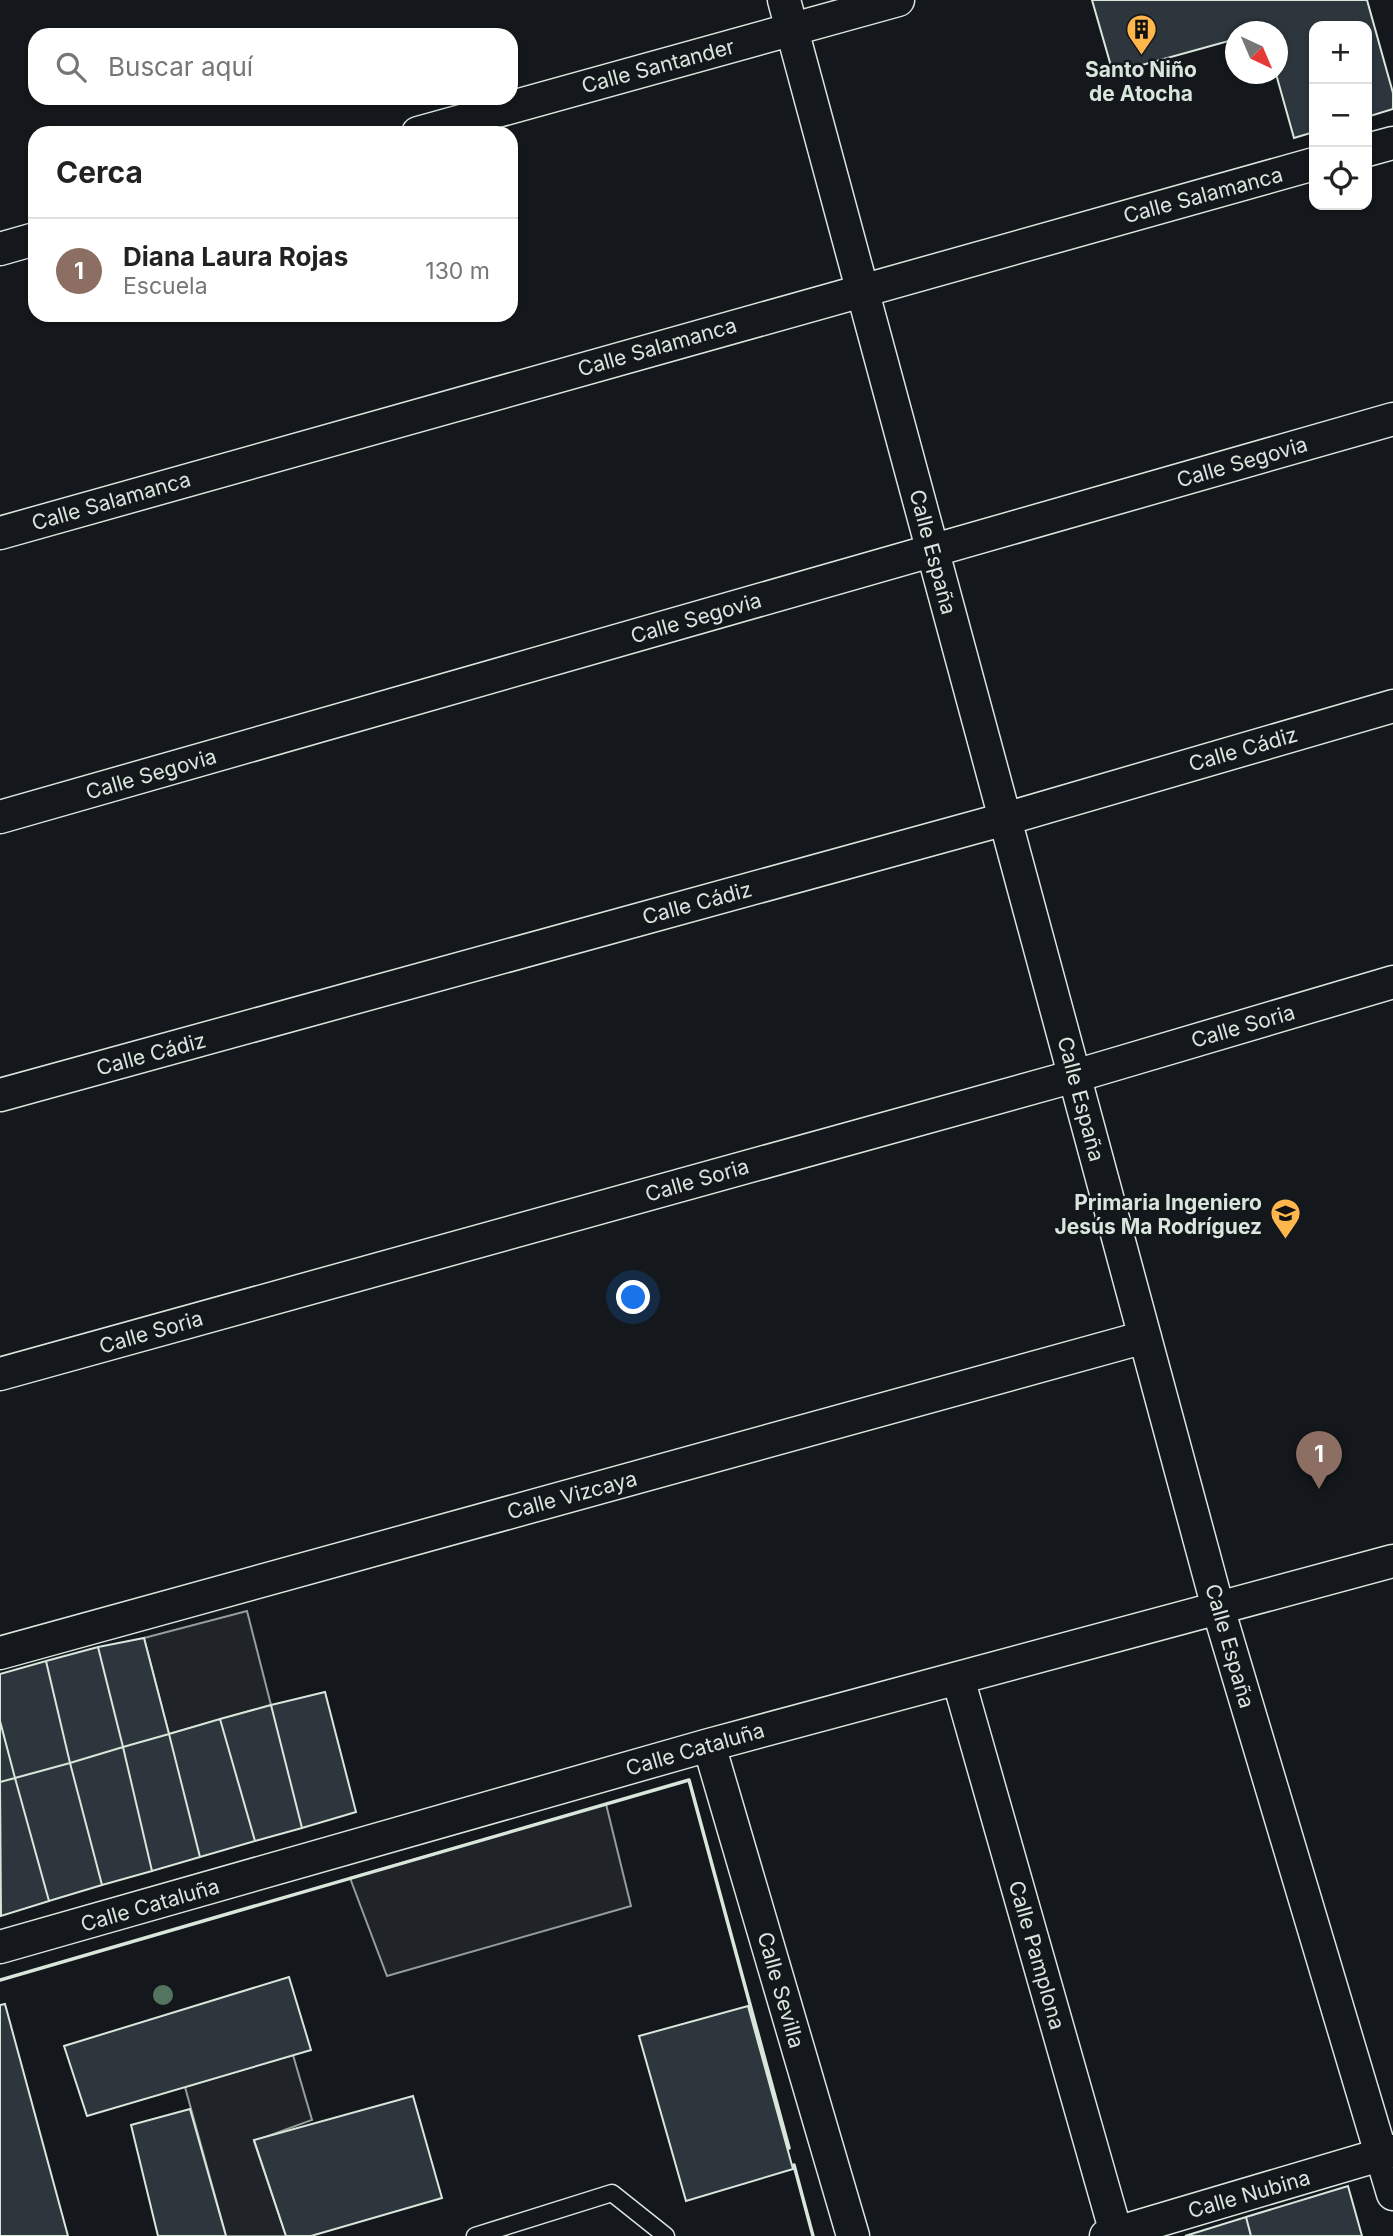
<!DOCTYPE html>
<html lang="es">
<head>
<meta charset="utf-8">
<style>
	:root { --surface:#fff; --page:#f2f2f2; --text:#222; --muted:#767676; --line:#e0e0e0; --accent:#856535 }
	body { margin:0; font-family:Inter,sans-serif; background:var(--page); color:var(--text) }
	.controls { position:absolute; right:21px; top:21px; display:grid; overflow:hidden; border-radius:14px; box-shadow:0 2px 5px #0004 }
	.controls button { width:63px; height:63px; display:grid; place-items:center; padding:0; border:0; border-bottom:2px solid var(--line); background:var(--surface); color:var(--text); font:35px sans-serif }
	.compass { position:absolute; left:1225px; top:21px; width:63px; height:63px; border-radius:50%; background:var(--surface); box-shadow:0 2px 5px #0004; rotate:136deg }
	.you { position:absolute; left:634px; top:1298px; width:24px; height:24px; margin:-18px; border:5px solid #fff; border-radius:50%; background:#1a73e8; box-shadow:0 0 0 10px #1a73e833 }
	.badge { display:grid; place-items:center; width:46px; height:46px; border-radius:50%; background:var(--accent); color:#fff; font-size:23px; font-weight:700 }
	.pin { position:absolute; translate:-50% -58px; filter:drop-shadow(0 2px 4px #0008) }
	.pin::after { content:''; position:absolute; top:37px; width:24px; height:21px; background:inherit; clip-path:polygon(0 0,100% 0,50% 100%) }
	.list { margin:0; padding:0; list-style:none }
	h2 { display:flex; justify-content:space-between; align-items:center; height:91px; margin:0; padding:0 28px; font-size:30px }
	h2 small { font-size:23px; font-weight:400; color:var(--muted) }
	.list li { display:grid; grid-template-columns:46px 1fr auto; gap:21px; align-items:center; box-sizing:border-box; height:105px; padding:0 28px; border-top:2px solid var(--line) }
	.list b { display:block; font-size:26px; white-space:nowrap }
	.list p { margin:0; font-size:23px; white-space:nowrap; color:var(--muted) }
	.list em { font-size:23px; font-style:normal; color:var(--muted) }
	.icon { flex:none; width:38px; height:38px; fill:none; stroke:currentColor; stroke-width:2; stroke-linecap:round; stroke-linejoin:round }
	.map { position:relative; flex:none; width:1393px; height:2236px; overflow:hidden }
	.search { position:absolute; background:var(--surface); box-shadow:0 2px 5px #0004; left:28px; top:28px; width:490px; height:77px; display:flex; align-items:center; gap:18px; box-sizing:border-box; padding:0 24px; border-radius:21px; color:var(--muted); font-size:26px }
	.panel { position:absolute; background:var(--surface); box-shadow:0 2px 5px #0004; left:28px; top:126px; width:490px; height:196px; border-radius:21px }
	.map>svg:first-child { display:block }
</style>
</head>
<body>
<div class="map">
<svg width="1393" height="2236" viewBox="0 0 1393 2236">
	<rect width="100%" height="100%" fill="#14181c"/>
	<path fill="#202428" stroke="#939e99" stroke-width="2" d="M247,1611L271,1705L169,1734L144,1638Z
		M606,1804L631,1906L387,1976L350,1878Z
		M293,2055L312,2120L254,2141L286,2236H226L185,2087Z"/>
	<path fill="#2c363c" stroke="#d8e6dc" stroke-width="2" d="M1092,0H1367L1393,93V109L1367,117V26H1314V132L1294,138L1276,74L1278,32H1236V39L1113,73Z
		M144,1638L169,1734L123,1747L98,1647Z
		M98,1647L123,1747L70,1763L46,1661Z
		M46,1661L70,1763L15,1778L0,1721V1674Z
		M325,1692L356,1812L302,1828L271,1705Z
		M271,1705L302,1828L255,1841L220,1719Z
		M220,1719L255,1841L200,1857L169,1734Z
		M0,1721L15,1778L0,1782Z
		M169,1734L200,1857L152,1871L123,1747Z
		M123,1747L152,1871L102,1885L70,1763Z
		M70,1763L102,1885L49,1901L15,1778Z
		M15,1778L49,1901L1,1916L0,1782Z
		M289,1977L311,2050L87,2116L64,2046Z
		M5,2004L68,2236H0V2005Z
		M748,2006L793,2169L686,2201L639,2036Z
		M413,2096L442,2198L311,2236H286L254,2140Z
		M190,2109L226,2236H158L131,2125Z
		M1348,2186L1362,2236H1251L1246,2217Z
		M1246,2217L1251,2236H1185Z"/>
	<g fill="none" stroke-linecap="round" stroke-linejoin="round">
		<defs>
			<path id="lane" d="M475,2236L612,2193L666,2236"/>
			<path id="street" d="M784,0L1218,1608L1393,2194
				M418,133L898,0
				M1367,150L1393,143
				M0,249L35,239
				M0,533L1314,164
				M0,817L1393,419
				M0,1095L1005,819L1393,706
				M0,1374L1075,1076L1393,982
				M0,1653L1145,1337
				M958,1678L1116,2233
				M709,1745L853,2236
				M0,1947L709,1745L1393,1561
				M1106,2236L1393,2151"/>
		</defs>
		<use href="#lane" stroke="#d8e6dc" stroke-width="19"/>
		<use href="#street" stroke="#d8e6dc" stroke-width="35"/>
		<use href="#lane" stroke="#14181c" stroke-width="16"/>
		<use href="#street" stroke="#14181c" stroke-width="32"/>
		<path stroke="#d8e6dc" stroke-width="3.5" d="M0,1980L689,1780L789,2148
			M794,2165L813,2236"/>
	</g>
	<circle fill="#55745f" cx="163" cy="1995" r="10"/>
	<defs>
		<symbol id="building-pin" viewBox="-11 -11 22 30"><path d="M0 17L-7.5 6A9.5 9.5 0 1 1 7.5 6Z" fill="#ffb74d" stroke="#14181c"/><path d="M-4-6H4V6H1V3H-1V6H-4ZM-2.5-4.3h1.7v1.8h-1.7ZM.8-4.3h1.7v1.8H.8ZM-2.5-1h1.7V.8h-1.7ZM.8-1h1.7V.8H.8Z" fill="#111"/></symbol>
		<symbol id="school-pin" viewBox="-11 -11 22 30"><path d="M0 17L-7.5 6A9.5 9.5 0 1 1 7.5 6Z" fill="#ffb74d" stroke="#14181c"/><path d="M0-5L7-2L0 1L-7-2ZM-4 1L0 2.5L4 1V4Q0 6-4 4Z" fill="#111"/></symbol>
	</defs>
	<g fill-rule="evenodd">
		<use href="#building-pin" x="1124" y="12" width="35" height="47"/>
		<use href="#school-pin" x="1268" y="1196" width="35" height="47"/>
	</g>
	<g text-anchor="middle" dominant-baseline="central" stroke-width="5" stroke-linejoin="round" paint-order="stroke">
		<g font-size="21" fill="#d8e6dc" stroke="#14181c">
			<text transform="translate(658 66) rotate(-15)">Calle Santander</text>
			<text transform="translate(1203 195) rotate(-15)">Calle Salamanca</text>
			<text transform="translate(657 347) rotate(-16)">Calle Salamanca</text>
			<text transform="translate(1242 462) rotate(-16)">Calle Segovia</text>
			<text transform="translate(111 501) rotate(-16)">Calle Salamanca</text>
			<text transform="translate(933 552) rotate(75)">Calle España</text>
			<text transform="translate(696 618) rotate(-16)">Calle Segovia</text>
			<text transform="translate(1243 749) rotate(-16)">Calle Cádiz</text>
			<text transform="translate(151 774) rotate(-16)">Calle Segovia</text>
			<text transform="translate(697 903) rotate(-15)">Calle Cádiz</text>
			<text transform="translate(1243 1026) rotate(-16)">Calle Soria</text>
			<text transform="translate(151 1054) rotate(-15)">Calle Cádiz</text>
			<text transform="translate(1081 1099) rotate(75)">Calle España</text>
			<text transform="translate(697 1180) rotate(-16)">Calle Soria</text>
			<text transform="translate(151 1332) rotate(-16)">Calle Soria</text>
			<text transform="translate(572 1495) rotate(-15)">Calle Vizcaya</text>
			<text transform="translate(1230 1646) rotate(74)">Calle España</text>
			<text transform="translate(695 1749) rotate(-16)">Calle Cataluña</text>
			<text transform="translate(150 1905) rotate(-16)">Calle Cataluña</text>
			<text transform="translate(1037 1955) rotate(74)">Calle Pamplona</text>
			<text transform="translate(781 1990) rotate(74)">Calle Sevilla</text>
			<text transform="translate(1249 2194) rotate(-16)">Calle Nubina</text>
		</g>
		<g font-size="21" font-weight="bold" fill="#d8e6dc" stroke="#14181c">
			<text x="1141" y="69">Santo Niño<tspan x="1141" dy="24">de Atocha</tspan></text>
			<text x="1262" y="1202" text-anchor="end">Primaria Ingeniero<tspan x="1262" dy="24">Jesús Ma Rodríguez</tspan></text>
		</g>
	</g>
</svg>
<div class="controls">
<button>+</button>
<button>−</button>
<button><svg class="icon" aria-label="locate" viewBox="0 0 24 24"><circle cx="12" cy="12" r="6"/><path d="M12 2v4M12 18v4M2 12h4M18 12h4"/></svg></button>
</div>
<svg class="compass" viewBox="-18 -18 36 36"><path d="M0-13l5 13h-10z" fill="#e53935"/><path d="M0 13l5-13h-10z" fill="#767676"/></svg>
<div class="you"></div>
<div class="pin badge" style="left:1319px;top:1489px;background:#8d6e63">1</div>
<div class="search"><svg class="icon" aria-label="search" viewBox="0 0 24 24"><circle cx="10" cy="10" r="6"/><path d="M15 15l6 6"/></svg>Buscar aquí</div>
<section class="panel">
<h2>Cerca<small></small></h2>
<ul class="list">
<li><span class="badge" style="background:#8d6e63">1</span><div><b>Diana Laura Rojas</b><p>Escuela</p></div><em>130 m</em></li>
</ul>
</section>
</div>
</body>
</html>
